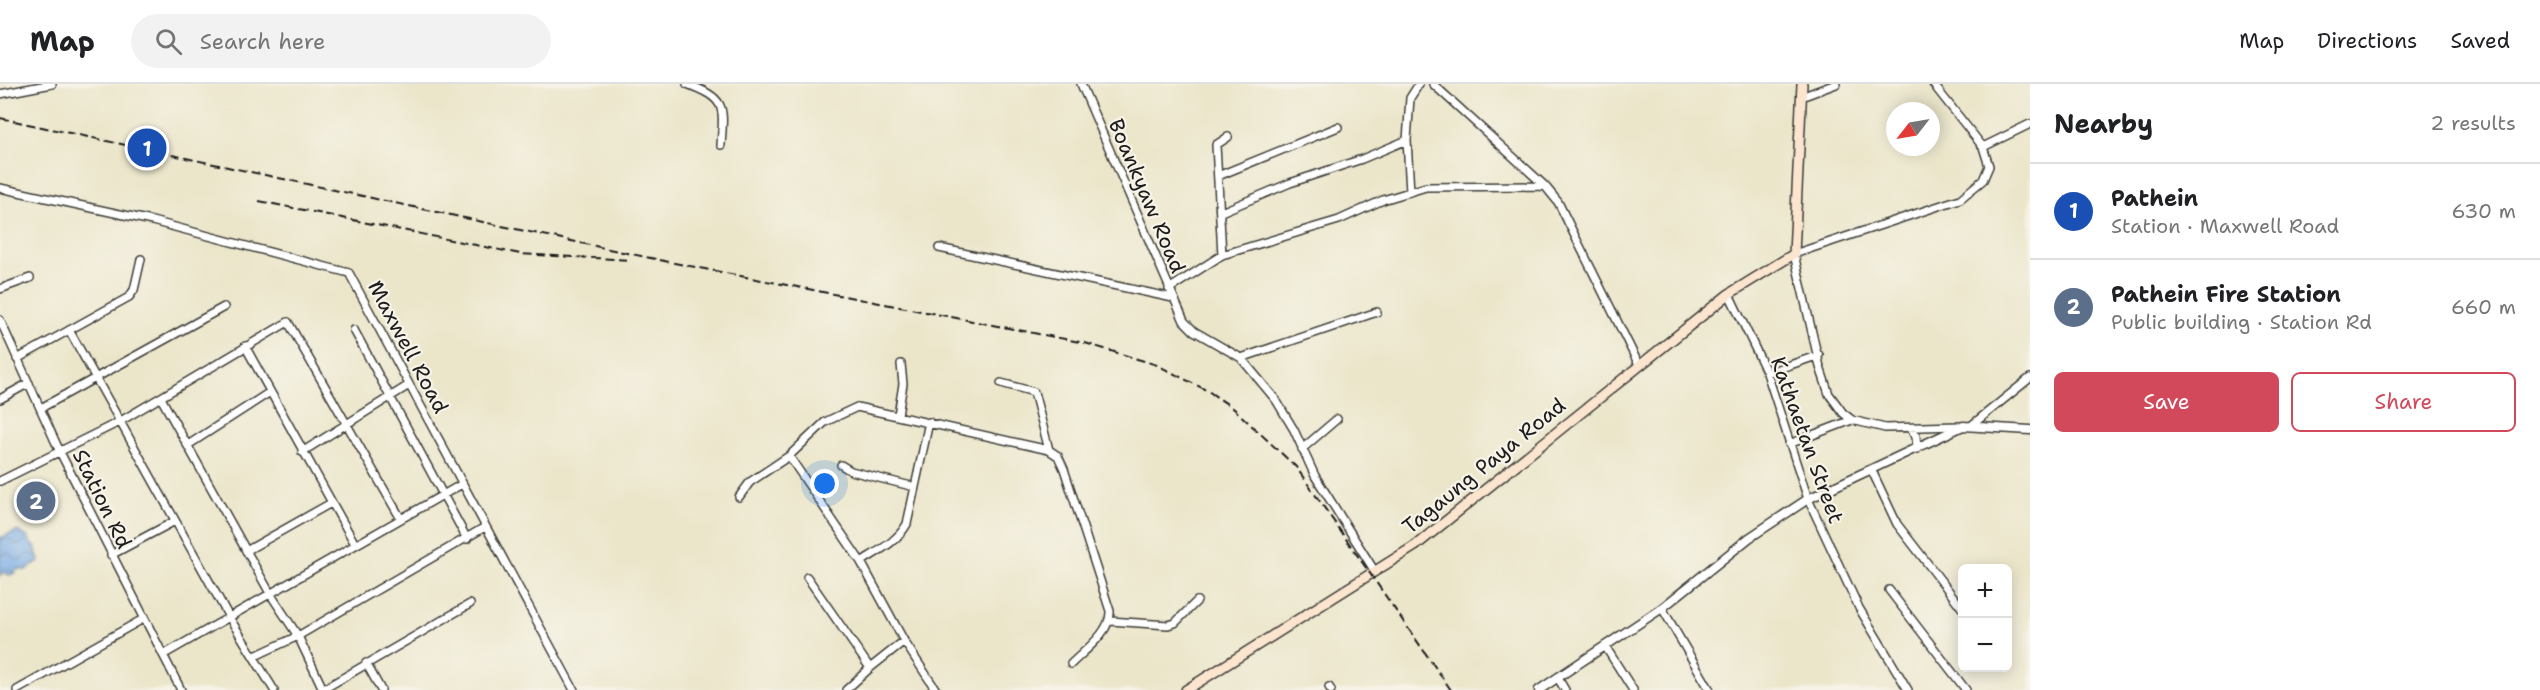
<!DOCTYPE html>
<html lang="en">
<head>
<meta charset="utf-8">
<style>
	:root { --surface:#fff; --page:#f2f2f2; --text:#202124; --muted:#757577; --line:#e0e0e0; --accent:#d1495b }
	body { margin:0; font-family:"Shantell Sans",sans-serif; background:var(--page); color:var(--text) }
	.controls { position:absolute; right:18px; bottom:18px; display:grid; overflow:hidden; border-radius:9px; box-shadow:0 3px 15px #0003 }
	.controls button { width:54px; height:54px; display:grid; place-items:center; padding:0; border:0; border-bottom:2px solid var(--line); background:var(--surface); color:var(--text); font:30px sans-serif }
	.compass { position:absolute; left:1886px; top:18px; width:54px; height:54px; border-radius:50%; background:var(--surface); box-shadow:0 3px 15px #0003; rotate:239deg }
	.you { position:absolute; left:825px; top:400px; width:21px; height:21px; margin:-15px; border:4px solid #fff; border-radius:50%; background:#1a73e8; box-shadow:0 0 0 9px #1a73e833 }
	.badge { display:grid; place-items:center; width:39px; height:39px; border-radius:50%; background:var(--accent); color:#fff; font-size:20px; font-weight:700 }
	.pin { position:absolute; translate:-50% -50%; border:3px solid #fff; box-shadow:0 2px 6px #0006 }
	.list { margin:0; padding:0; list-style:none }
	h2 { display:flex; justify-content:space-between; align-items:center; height:78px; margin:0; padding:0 24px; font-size:26px }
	h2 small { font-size:20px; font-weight:400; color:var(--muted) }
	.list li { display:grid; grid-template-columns:39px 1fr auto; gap:18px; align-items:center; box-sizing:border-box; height:96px; padding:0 24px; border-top:2px solid var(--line) }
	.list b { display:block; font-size:22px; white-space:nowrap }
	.list p { margin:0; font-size:20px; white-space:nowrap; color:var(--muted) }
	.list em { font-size:20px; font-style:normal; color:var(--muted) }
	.actions { display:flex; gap:12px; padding:18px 24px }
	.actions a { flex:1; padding:14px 0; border:2px solid var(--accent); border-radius:9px; text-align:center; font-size:21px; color:var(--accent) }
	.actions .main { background:var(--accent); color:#fff }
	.icon { flex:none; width:33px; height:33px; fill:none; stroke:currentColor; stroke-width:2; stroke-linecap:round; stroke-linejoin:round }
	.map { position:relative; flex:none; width:2030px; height:606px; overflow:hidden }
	header { display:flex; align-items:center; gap:36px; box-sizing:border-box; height:84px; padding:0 30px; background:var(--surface); border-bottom:2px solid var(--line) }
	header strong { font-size:28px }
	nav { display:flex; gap:33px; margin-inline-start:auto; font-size:21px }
	.search { width:420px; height:54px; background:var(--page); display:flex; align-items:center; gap:15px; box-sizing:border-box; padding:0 21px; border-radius:33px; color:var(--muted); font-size:22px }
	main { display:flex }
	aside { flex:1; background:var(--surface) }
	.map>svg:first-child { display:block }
</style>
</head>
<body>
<header>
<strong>Map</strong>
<div class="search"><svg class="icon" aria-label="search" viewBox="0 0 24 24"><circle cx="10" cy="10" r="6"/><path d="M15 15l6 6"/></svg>Search here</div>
<nav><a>Map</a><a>Directions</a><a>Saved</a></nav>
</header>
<main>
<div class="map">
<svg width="2030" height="606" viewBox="0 0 2030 606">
	<defs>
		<pattern id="water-waves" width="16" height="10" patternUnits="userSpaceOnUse" patternTransform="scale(1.5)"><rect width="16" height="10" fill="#7aade6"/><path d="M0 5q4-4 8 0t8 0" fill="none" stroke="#638cba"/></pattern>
	</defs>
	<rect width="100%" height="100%" fill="#f7f3e8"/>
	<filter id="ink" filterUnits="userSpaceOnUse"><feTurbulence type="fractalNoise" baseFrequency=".0167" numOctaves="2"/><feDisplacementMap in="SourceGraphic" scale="12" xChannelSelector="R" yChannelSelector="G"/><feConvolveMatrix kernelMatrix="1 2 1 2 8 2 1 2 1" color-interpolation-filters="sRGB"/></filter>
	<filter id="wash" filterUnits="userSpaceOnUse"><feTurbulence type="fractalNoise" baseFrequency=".008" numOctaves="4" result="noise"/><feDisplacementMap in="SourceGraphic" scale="24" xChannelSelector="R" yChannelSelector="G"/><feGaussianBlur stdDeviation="1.35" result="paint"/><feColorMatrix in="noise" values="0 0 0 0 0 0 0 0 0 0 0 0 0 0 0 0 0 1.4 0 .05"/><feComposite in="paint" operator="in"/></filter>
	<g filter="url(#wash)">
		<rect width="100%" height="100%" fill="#ebe6ca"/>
		<path fill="url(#water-waves)" stroke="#4b6481" stroke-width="1.5" d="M17,447L28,453L32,461L35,462L39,477L26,486L17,485L15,489L9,491L4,488L0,492V454Z"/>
	</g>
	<g filter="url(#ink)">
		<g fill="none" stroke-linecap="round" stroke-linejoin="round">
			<defs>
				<path id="minor" d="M687,0C726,15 724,21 721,61
					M1081,0L1184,237L1194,247L1241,274L1276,316L1294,346L1315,392L1374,486
					M1433,0L1545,102L1558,118L1639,281
					M1933,0L1983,63
					M0,10L52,0
					M1801,13L1836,0
					M1218,92L1338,43
					M0,104L152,137L349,189L574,606
					M1410,108L1407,56L1410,14L1419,0
					M1221,128L1290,99L1362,75L1407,56
					M939,164L1173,214
					M1222,171L1216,61L1228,53
					M0,205L30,194
					M1169,205L1222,171L1339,136L1383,116L1426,103L1545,102
					M1729,210L1767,289L1808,415L1859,524L1908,606
					M0,236L60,368L181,606
					M69,246L229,533L274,606
					M354,246L467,455
					M245,262L355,460
					M1241,274L1377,228
					M17,275L129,213L134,206L141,175
					M1767,289L1819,271
					M1001,299L1034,308L1049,366
					M161,314L271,511L298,552L323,605
					M0,315L29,299
					M41,324L224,223
					M898,331L903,300L901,280
					M1972,341L2030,294
					M1959,342L1885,344L1852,336L1843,329L1829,310L1820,283L1794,170L1960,115L1983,96L1989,82L1983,63L2030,40
					M1911,345L1916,352L1917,365
					M1789,360L1852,336
					M188,361L270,308
					M1302,365L1337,335
					M302,368L409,301
					M789,372L861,478L904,557L936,606
					M841,381L851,387L915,403
					M1872,387L1897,440L1962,524
					M0,397L119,338L288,238L401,435
					M739,413L750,398L789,372L825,338L857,323L1049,366L1058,372L1064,385L1110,527C1111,548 1085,566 1071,580
					M246,467L331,419
					M111,471L175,437
					M861,478C878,467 897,458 907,440L929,338
					M807,493L870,584L846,606
					M1889,506L1966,606
					M1662,524L1710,606
					M1110,537L1168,541L1175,539L1197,517
					M1605,562L1633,606
					M163,571L462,400
					M255,572L298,552L485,443
					M366,579L381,606
					M870,584L904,557
					M1558,594L1565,606
					M1329,603L1331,606
					M17,606L143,535
					M322,606L470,520"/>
				<path id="tertiary" d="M1539,606L1662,524L1749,454L1808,415L1963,342L2030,346"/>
				<path id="secondary" d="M1186,606L1415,462L1729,210L1794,170L1802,0"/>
			</defs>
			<use href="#minor" stroke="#3b3a36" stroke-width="10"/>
			<use href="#tertiary" stroke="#3b3a36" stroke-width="11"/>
			<use href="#secondary" stroke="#3b3a36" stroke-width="12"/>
			<use href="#minor" stroke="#fff" stroke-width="7"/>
			<use href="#tertiary" stroke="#fff" stroke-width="8"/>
			<use href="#secondary" stroke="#fbe5cf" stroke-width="9"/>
			<path stroke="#1c1c1c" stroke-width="2" stroke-dasharray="9 4.5" stroke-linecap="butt" d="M0,34L669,178L1085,259L1157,281L1208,307L1233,324L1296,383L1451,606
				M259,117L520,170L630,176"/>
		</g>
	</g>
	<g text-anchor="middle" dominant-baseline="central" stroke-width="4.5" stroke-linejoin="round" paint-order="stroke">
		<g font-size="21" fill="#1c1c1c" stroke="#f7f3e8">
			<text transform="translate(1147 112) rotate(67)">Boankyaw Road</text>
			<text transform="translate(408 263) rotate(62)">Maxwell Road</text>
			<text transform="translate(1807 356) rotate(70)">Kathaetan Street</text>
			<text transform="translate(1484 382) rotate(-39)">Tagaung Paya Road</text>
			<text transform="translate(102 415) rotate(64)">Station Rd</text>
		</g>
	</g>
</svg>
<div class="controls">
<button>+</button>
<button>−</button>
</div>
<svg class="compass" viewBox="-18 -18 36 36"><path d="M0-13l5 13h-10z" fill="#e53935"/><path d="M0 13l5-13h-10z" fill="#757577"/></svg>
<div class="you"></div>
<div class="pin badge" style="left:147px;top:64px;background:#1a4fb4">1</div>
<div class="pin badge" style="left:36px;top:417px;background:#5c6f8a">2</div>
</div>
<aside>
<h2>Nearby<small>2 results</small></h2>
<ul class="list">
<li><span class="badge" style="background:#1a4fb4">1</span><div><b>Pathein</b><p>Station · Maxwell Road</p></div><em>630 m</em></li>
<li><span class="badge" style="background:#5c6f8a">2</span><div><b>Pathein Fire Station</b><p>Public building · Station Rd</p></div><em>660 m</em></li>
</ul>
<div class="actions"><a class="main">Save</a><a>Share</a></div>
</aside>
</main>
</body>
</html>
